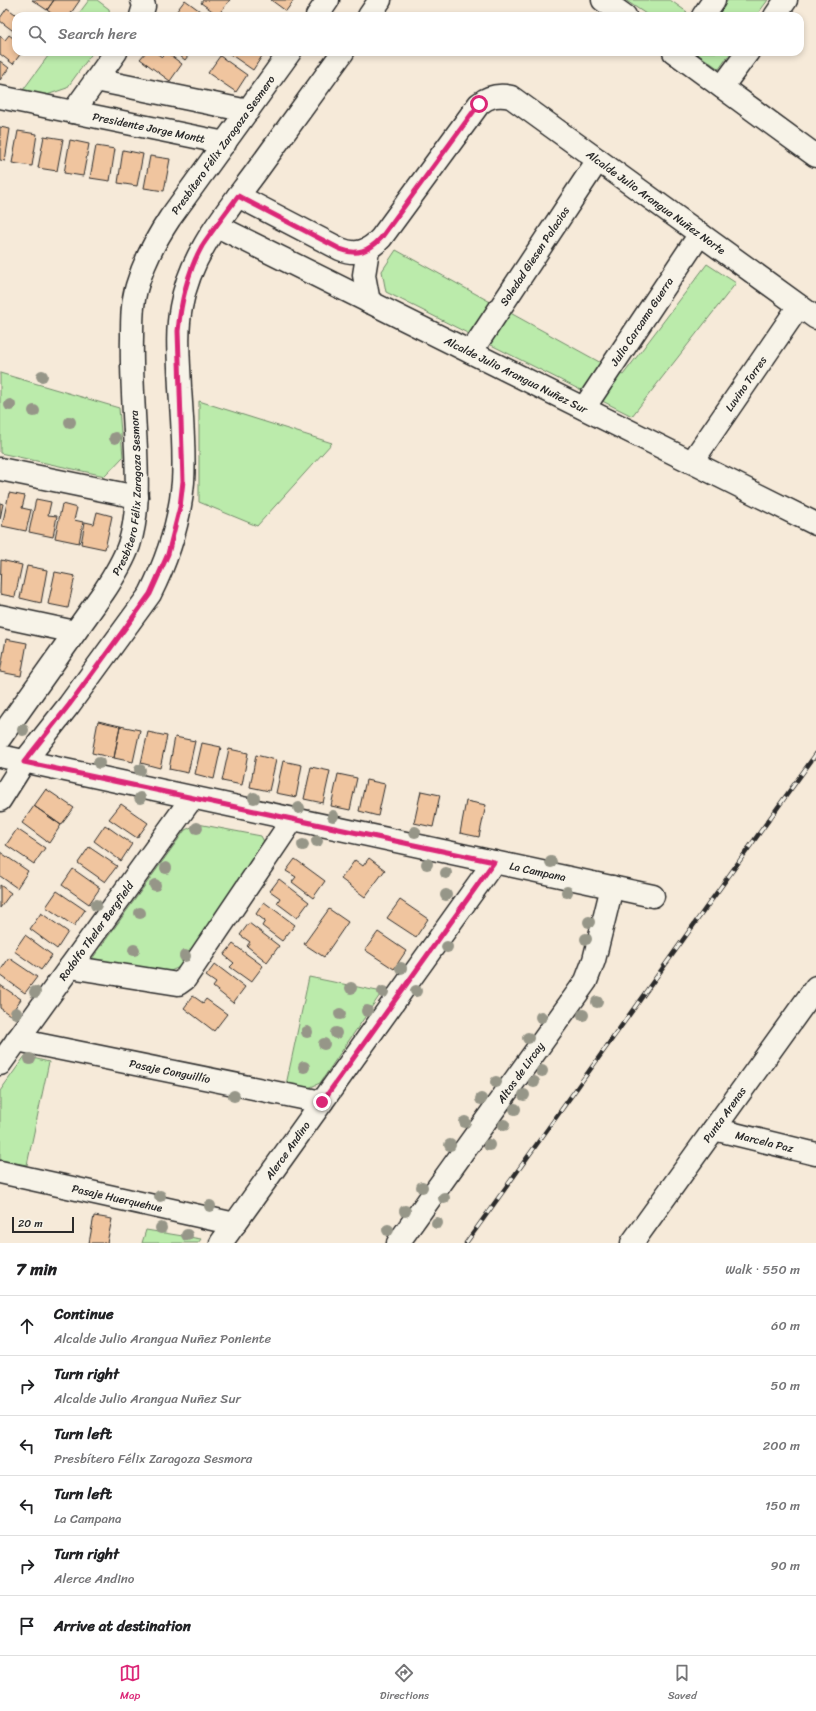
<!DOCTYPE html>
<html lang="en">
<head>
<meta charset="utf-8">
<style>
	:root { --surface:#fff; --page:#f2f2f2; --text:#202124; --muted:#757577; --line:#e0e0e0; --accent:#db2777 }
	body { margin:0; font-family:Sriracha,sans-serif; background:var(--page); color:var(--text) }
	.scale { position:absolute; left:12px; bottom:10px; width:62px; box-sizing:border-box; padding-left:4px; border:2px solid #2b2b2b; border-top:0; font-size:11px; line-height:14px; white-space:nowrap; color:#2b2b2b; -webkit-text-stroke:3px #f7f3e8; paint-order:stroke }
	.stop { position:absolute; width:12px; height:12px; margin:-9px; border:3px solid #db2777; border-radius:50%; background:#fff }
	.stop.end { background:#db2777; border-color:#fff; box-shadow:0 1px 4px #0008 }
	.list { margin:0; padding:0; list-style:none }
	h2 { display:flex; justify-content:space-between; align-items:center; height:52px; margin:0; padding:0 16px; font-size:17px }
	h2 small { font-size:13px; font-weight:400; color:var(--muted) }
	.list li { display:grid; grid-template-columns:26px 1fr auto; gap:12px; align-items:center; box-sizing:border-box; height:60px; padding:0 16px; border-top:1px solid var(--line) }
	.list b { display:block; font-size:15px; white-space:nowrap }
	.list p { margin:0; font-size:13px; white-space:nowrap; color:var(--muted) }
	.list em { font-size:13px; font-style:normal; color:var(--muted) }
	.icon { flex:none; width:22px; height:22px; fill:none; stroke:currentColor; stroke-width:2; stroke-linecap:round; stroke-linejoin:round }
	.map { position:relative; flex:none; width:816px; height:1243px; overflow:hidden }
	.search { position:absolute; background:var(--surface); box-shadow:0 2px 6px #0003; left:12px; right:12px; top:12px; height:44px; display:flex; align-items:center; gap:10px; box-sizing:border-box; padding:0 14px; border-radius:12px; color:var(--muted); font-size:15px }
	.sheet { height:412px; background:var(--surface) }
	nav { display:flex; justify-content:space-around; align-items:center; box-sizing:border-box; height:56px; border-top:1px solid var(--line); background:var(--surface); font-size:11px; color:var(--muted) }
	nav a { display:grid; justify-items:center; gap:2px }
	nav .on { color:var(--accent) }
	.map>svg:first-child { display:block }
</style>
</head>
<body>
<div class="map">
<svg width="816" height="1243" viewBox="0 0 816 1243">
	<rect width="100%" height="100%" fill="#f6ead9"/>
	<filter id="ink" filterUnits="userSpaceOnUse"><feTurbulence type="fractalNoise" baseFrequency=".025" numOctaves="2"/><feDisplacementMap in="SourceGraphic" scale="8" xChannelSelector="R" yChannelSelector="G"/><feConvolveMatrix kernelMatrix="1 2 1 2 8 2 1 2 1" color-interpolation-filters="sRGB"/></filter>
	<g filter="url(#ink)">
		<path fill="#bbebab" stroke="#738b6b" d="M89,0H97L109,9L110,16H77Z
			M625,0H670L687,12L684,16H649Z
			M728,0H768L756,16H716Z
			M51,52H93L67,88L44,96L23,90Z
			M695,52H731L719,69Z
			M396,250L623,375L707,264L736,283L632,416L386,292L382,271Z
			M0,373L119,408L123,457L105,476L0,453Z
			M199,401L332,443L257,526L199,502Z
			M198,824L261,836L268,849L187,964L161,975L92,959L185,830Z
			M309,977L382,992L320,1083L306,1089L286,1085Z
			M25,1056L49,1062L27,1165L0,1160V1091Z
			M146,1230L201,1239L198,1243H142Z"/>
		<path fill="#f0c59f" stroke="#2b2b2b" d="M32,0H54L47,10Z
			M54,0H80L69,16H55L47,10Z
			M185,0L207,16H182L176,12Z
			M203,0H230L218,15L201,3Z
			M271,0H294L286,11Z
			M7,8L18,16H16V33L0,21V18Z
			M9,35L16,40V52H22L13,64L0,54V36L5,40Z
			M146,52H155L162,57L166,52L182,64L170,81L140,59Z
			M175,52H191L185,60Z
			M227,52H263L264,53L253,70Z
			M220,56L247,75L236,92L208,73Z
			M0,61L9,68L0,80Z
			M0,127L10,129L5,161L0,160Z
			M18,131L37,134L32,166L12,163Z
			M44,136L63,139L57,171L38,168Z
			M70,140L89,144L83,176L64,173Z
			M96,146L115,149L110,181L90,178Z
			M123,150L143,154L137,186L118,183Z
			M150,156L170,159L164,191L144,188Z
			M9,493L25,496L22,508L31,510L26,531L2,526Z
			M36,499L51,502L48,515L57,516L53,537L29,532Z
			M0,503L3,504L0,519Z
			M62,504L77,508L74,520L83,522L79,543L55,538Z
			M97,512L112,516L105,549L81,544L85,522L94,524Z
			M1,560L22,565L15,597L0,594Z
			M27,566L47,570L41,603L20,598Z
			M55,572L75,576L68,608L48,604Z
			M6,639L27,643L21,676L0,672Z
			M98,721L120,726L114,758L92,753Z
			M120,726L140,730L133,762L114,758Z
			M148,732L167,736L160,768L141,763Z
			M175,737L195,741L188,773L169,769Z
			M202,743L221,747L214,779L195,774Z
			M229,749L248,753L242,785L222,781Z
			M256,755L276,760L269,791L250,787Z
			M283,761L302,765L296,797L276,793Z
			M311,767L330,771L323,803L304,799Z
			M338,774L357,778L350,810L331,806Z
			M366,780L385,784L378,816L359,811Z
			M46,789L74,808L61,825L34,806Z
			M421,791L440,795L433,827L414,823Z
			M466,801L486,805L479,837L460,833Z
			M121,804L148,823L137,838L109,819Z
			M34,806L61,825L49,843L22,823Z
			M105,825L132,844L121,861L94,841Z
			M17,829L45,848L34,864L6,845Z
			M89,847L117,866L105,882L78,863Z
			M0,852L28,871L17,888L0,876Z
			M369,858L385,870L365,897L341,879L355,860L363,866Z
			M295,859L325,881L313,898L292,882L296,877L286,871Z
			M73,869L100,888L89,904L62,885Z
			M279,879L309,902L297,918L277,903L280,898L270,891Z
			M0,885L11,893L0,908Z
			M57,891L85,910L74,926L46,907Z
			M400,900L428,919L416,937L387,918Z
			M264,902L295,925L282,941L262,926L265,921L256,914Z
			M329,909L348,922L324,957L304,944Z
			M41,913L68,932L57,949L30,929Z
			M249,923L279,946L267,962L247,946L250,942L240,935Z
			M378,932L406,951L394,969L365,950Z
			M25,935L52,955L41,970L14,951Z
			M233,944L263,966L251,982L230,967L234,963L224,955Z
			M9,958L37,977L25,993L0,975V971Z
			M215,964L245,987L233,1003L213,987L216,983L206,976Z
			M0,985L21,999L10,1015L0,1008Z
			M193,996L203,1003L206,999L227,1014L214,1031L184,1008Z
			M94,1216L112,1219L107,1243H89Z"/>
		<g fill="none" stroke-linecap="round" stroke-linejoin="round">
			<defs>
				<g id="minor">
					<path d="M603,0L625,16"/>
					<path d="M141,16L144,6L142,0"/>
					<path d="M317,16L328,0"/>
					<path d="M369,16L380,0"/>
					<path d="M703,16L714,0"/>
					<path d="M775,16L786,0"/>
					<path d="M674,52L816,156"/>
					<path d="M96,80L248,111"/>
					<path d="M722,87L748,52"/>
					<path id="s1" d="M0,97L225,143"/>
					<path d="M73,112L116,52"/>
					<path id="s2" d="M238,196L340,249C357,256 369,251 381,238L479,104C489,96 498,94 511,97L816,318"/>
					<path id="s3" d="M217,226L816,524"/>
					<path d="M368,250L364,275L369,302"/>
					<path id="s4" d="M471,352L598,160"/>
					<path id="s5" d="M584,408L700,234"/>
					<path id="s6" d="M692,462L799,306"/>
					<path d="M0,469L137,497"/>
					<path d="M0,616L75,632"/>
					<path id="s7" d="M0,738L103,593C113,578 123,562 129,545C139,514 137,481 136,449C134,412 131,374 132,337C132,320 132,302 137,286C144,262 156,239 170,218L290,52"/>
					<path id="s8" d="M0,756L653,896"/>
					<path d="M0,800L24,762L69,705L150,594C168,558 180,521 183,482C185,451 182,419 180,388C179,361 176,334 181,307C190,254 225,214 256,172C285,132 314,92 343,52"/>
					<path d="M70,967L178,984L185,979L293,819"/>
					<path id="s9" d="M17,1040L322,1102"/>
					<path id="s10" d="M0,1064L192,798"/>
					<path id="s11" d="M714,1129L816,1154"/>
					<path id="s12" d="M0,1172L235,1224"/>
					<path id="s13" d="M221,1243L494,862"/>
					<path id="s14" d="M398,1243L586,981L594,960L612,887"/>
					<path id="s15" d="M632,1243L816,987"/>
				</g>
			</defs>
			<use href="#minor" stroke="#2b2b2b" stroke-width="25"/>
			<use href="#minor" stroke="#f7f3e8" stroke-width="22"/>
			<defs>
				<path id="rail" d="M466,1243L816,754"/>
			</defs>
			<use href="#rail" stroke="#2b2b2b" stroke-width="4.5"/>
			<use href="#rail" stroke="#f7f3e8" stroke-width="3" stroke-dasharray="9" stroke-linecap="butt"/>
		</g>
		<g fill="#969688">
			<circle cx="42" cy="376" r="6"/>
			<circle cx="10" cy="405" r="6"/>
			<circle cx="34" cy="411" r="6"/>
			<circle cx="70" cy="422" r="6"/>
			<circle cx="115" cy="438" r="6"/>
			<circle cx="23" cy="730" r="6"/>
			<circle cx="99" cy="763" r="6"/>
			<circle cx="140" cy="770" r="6"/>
			<circle cx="140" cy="798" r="6"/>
			<circle cx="254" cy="798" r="6"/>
			<circle cx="299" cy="808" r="6"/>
			<circle cx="333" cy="816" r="6"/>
			<circle cx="197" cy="828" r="6"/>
			<circle cx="415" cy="832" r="6"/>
			<circle cx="317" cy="841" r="6"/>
			<circle cx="303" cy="845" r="6"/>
			<circle cx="551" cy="862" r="6"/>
			<circle cx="427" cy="864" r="6"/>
			<circle cx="166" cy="868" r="6"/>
			<circle cx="446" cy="873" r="6"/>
			<circle cx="155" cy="885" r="6"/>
			<circle cx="567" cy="892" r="6"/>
			<circle cx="446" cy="895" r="6"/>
			<circle cx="96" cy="905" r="6"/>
			<circle cx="140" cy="913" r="6"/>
			<circle cx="589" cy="922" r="6"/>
			<circle cx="586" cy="939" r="6"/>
			<circle cx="447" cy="947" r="6"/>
			<circle cx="134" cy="950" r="6"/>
			<circle cx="185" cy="956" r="6"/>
			<circle cx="401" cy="968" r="6"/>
			<circle cx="351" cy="988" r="6"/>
			<circle cx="416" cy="991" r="6"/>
			<circle cx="35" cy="992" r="6"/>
			<circle cx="383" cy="992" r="6"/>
			<circle cx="597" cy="1002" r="6"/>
			<circle cx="367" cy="1011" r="6"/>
			<circle cx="16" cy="1013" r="6"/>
			<circle cx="340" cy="1014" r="6"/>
			<circle cx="583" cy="1015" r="6"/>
			<circle cx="541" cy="1017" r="6"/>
			<circle cx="307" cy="1032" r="6"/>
			<circle cx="336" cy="1033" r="6"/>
			<circle cx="528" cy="1038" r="6"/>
			<circle cx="324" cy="1044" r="6"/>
			<circle cx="30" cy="1059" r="6"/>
			<circle cx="304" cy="1067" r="6"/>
			<circle cx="542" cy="1071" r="6"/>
			<circle cx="496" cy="1082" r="6"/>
			<circle cx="534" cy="1082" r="6"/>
			<circle cx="524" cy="1095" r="6"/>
			<circle cx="234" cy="1096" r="6"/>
			<circle cx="481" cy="1099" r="6"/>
			<circle cx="515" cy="1109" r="6"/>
			<circle cx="465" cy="1122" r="6"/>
			<circle cx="504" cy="1125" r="6"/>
			<circle cx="450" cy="1145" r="6"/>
			<circle cx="489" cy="1145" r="6"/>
			<circle cx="422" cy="1187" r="6"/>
			<circle cx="160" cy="1196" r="6"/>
			<circle cx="444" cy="1198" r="6"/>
			<circle cx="210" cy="1206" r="6"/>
			<circle cx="405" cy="1211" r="6"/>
			<circle cx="437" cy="1223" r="6"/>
			<circle cx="161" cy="1228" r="6"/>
			<circle cx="388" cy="1230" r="6"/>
			<circle cx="187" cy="1235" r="6"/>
		</g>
	</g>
	<g fill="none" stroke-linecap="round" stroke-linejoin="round" filter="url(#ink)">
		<path stroke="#db2777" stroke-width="5" d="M322,1102L494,862L24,762L69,705L150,594L168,554L180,507L183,481L178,331C181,301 187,273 202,246C213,229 226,213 238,196L340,249C357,256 369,251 381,238L479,104"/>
	</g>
	<g text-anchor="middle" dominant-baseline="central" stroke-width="4" stroke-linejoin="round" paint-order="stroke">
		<g font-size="11" fill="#2b2b2b" stroke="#f7f3e8">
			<text stroke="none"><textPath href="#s1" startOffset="152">Presidente Jorge Montt</textPath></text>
			<text stroke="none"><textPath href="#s7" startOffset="659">Presbítero Félix Zaragoza Sesmero</textPath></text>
			<text stroke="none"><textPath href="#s2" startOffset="540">Alcalde Julio Arangua Nuñez Norte</textPath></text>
			<text stroke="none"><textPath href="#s4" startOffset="115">Soledad Giesen Palacios</textPath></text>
			<text stroke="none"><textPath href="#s5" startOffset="104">Julio Carcamo Guerra</textPath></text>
			<text stroke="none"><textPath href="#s3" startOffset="334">Alcalde Julio Arangua Nuñez Sur</textPath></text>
			<text stroke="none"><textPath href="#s6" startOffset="95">Luvino Torres</textPath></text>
			<text stroke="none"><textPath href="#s7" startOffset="284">Presbítero Félix Zaragoza Sesmora</textPath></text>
			<text stroke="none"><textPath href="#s8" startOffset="550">La Campana</textPath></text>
			<text stroke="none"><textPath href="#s10" startOffset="164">Rodolfo Theler Bergfield</textPath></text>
			<text stroke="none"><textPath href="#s9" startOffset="156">Pasaje Conguillío</textPath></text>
			<text stroke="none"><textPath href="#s14" startOffset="210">Altos de Lircay</textPath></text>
			<text stroke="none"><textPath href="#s15" startOffset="158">Punta Arenas</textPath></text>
			<text stroke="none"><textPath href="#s11" startOffset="52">Marcela Paz</textPath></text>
			<text stroke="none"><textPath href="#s13" startOffset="114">Alerce Andino</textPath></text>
			<text stroke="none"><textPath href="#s12" startOffset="120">Pasaje Huerquehue</textPath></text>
		</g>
	</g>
</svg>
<div class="scale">20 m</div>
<div class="stop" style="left:479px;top:104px"></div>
<div class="stop end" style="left:322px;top:1102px"></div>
<div class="search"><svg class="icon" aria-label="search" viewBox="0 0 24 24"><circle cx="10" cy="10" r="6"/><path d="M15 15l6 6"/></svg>Search here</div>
</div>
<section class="sheet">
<h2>7 min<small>Walk · 550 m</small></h2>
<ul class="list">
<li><svg class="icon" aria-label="ahead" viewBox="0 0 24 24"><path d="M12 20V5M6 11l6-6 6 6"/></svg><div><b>Continue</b><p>Alcalde Julio Arangua Nuñez Poniente</p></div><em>60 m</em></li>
<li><svg class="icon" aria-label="right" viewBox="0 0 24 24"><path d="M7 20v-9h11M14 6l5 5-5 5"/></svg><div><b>Turn right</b><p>Alcalde Julio Arangua Nuñez Sur</p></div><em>50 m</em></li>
<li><svg class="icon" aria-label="left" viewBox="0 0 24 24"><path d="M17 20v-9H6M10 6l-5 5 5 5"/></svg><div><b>Turn left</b><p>Presbítero Félix Zaragoza Sesmora</p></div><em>200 m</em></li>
<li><svg class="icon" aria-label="left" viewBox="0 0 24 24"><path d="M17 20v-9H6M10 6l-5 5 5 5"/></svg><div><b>Turn left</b><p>La Campana</p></div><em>150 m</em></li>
<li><svg class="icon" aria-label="right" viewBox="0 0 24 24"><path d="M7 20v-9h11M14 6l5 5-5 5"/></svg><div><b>Turn right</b><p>Alerce Andino</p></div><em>90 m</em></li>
<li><svg class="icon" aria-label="arrive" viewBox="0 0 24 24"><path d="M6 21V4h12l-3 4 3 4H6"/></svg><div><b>Arrive at destination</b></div></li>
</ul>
</section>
<nav>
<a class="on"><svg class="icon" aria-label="map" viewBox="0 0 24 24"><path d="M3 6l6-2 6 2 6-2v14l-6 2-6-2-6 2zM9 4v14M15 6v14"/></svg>Map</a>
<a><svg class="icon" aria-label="directions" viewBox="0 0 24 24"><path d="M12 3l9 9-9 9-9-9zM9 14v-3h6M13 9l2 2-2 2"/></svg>Directions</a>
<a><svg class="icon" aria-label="saved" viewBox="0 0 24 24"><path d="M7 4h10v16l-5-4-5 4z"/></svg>Saved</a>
</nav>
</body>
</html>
